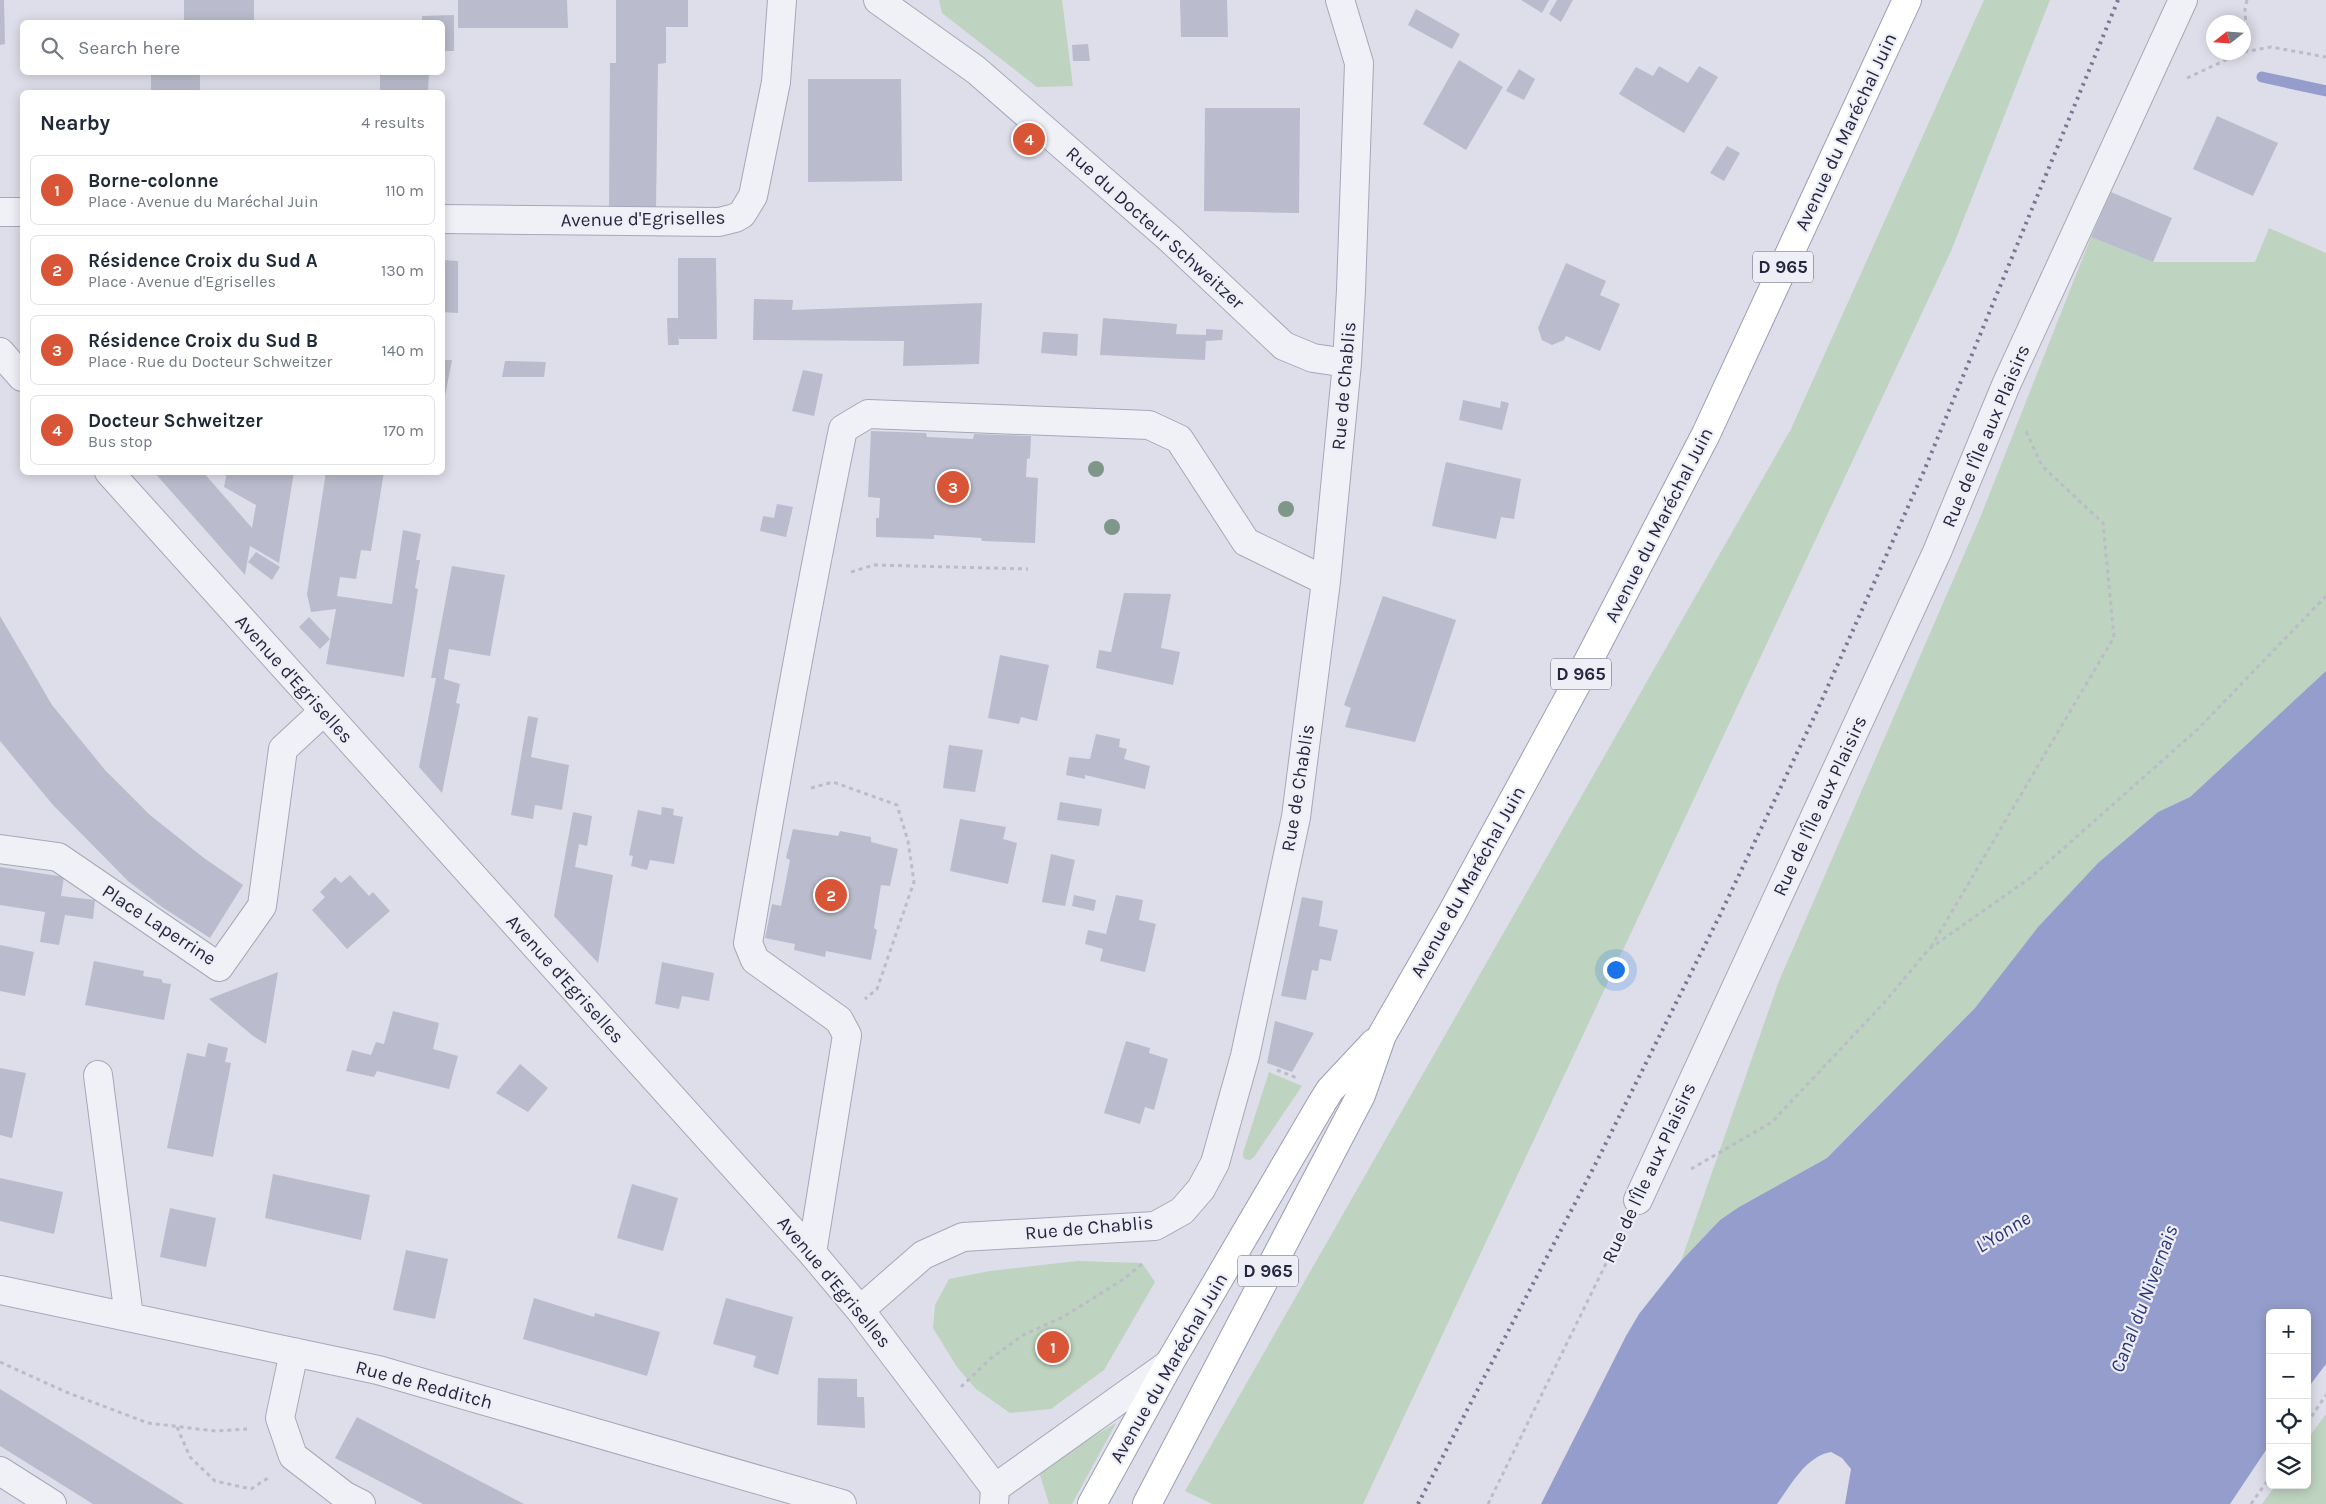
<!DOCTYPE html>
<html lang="en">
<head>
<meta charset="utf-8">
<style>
	:root { --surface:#fff; --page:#f2f2f3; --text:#1f2937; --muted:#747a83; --line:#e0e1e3; --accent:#d95537 }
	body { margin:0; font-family:Karla,sans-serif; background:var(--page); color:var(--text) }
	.controls { position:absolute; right:15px; bottom:15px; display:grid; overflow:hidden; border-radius:8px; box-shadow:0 2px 12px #0003 }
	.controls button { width:45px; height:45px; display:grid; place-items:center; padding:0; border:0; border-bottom:1px solid var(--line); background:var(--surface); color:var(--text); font:25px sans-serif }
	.compass { position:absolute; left:2206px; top:15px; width:45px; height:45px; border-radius:50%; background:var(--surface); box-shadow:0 2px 12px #0003; rotate:253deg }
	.you { position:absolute; left:1615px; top:969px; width:18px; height:18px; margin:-12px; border:4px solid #fff; border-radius:50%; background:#1a73e8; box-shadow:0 0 0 8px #1a73e833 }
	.badge { display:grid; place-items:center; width:32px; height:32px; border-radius:50%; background:var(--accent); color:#fff; font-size:16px; font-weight:700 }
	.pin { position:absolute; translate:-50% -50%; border:2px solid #fff; box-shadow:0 1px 5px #0006 }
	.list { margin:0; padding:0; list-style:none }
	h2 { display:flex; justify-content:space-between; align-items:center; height:65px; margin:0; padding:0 20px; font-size:21px }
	h2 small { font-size:16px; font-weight:400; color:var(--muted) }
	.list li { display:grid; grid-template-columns:32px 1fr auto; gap:15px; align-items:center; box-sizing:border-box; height:70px; margin:0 10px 10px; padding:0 10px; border:1px solid var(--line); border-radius:8px }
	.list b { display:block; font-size:19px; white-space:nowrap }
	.list p { margin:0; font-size:16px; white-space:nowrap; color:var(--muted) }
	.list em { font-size:16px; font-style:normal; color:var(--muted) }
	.icon { flex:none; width:28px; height:28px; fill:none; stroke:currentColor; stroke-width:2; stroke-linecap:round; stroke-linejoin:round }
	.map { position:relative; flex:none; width:2326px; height:1504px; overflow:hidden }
	.search { position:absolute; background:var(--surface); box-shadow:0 2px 12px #0003; left:20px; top:20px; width:425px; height:55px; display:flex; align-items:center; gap:12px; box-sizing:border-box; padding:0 18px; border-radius:8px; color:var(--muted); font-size:19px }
	.panel { position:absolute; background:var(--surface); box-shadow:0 2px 12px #0003; left:20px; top:90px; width:425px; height:385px; border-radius:8px }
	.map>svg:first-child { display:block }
</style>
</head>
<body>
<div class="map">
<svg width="2326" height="1504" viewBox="0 0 2326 1504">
	<rect width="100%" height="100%" fill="#dddee9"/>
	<path fill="#bed3c0" d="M939,0H1062L1073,86L1037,87L942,13Z
		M1984,0H2050L1951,251L1363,1504H1212L1185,1491L1791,429Z
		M2269,228L2326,253V671L2190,797L2158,812L2098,863L2038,927L1975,1008L1827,1158L1739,1207L1720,1220L1681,1261L1779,981L1980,518L2091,237L2153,262H2255Z
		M1269,1072L1302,1086L1254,1157L1250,1160L1244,1159L1243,1153Z
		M1077,1261L1142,1263L1155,1282L1104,1370L1051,1409L1010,1413L976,1389L957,1367L933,1328L935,1305L949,1279L990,1271Z
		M2326,1414V1504H2262L2276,1485H2307V1440Z
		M1116,1423L1072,1504H1049L1040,1475L1052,1461Z"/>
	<path fill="#959dcc" d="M2326,671V1364L2307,1389V1313H2270V1444L2230,1504H1845L1851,1469L1842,1458L1831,1452C1806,1456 1791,1485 1777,1504H1541L1626,1336L1639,1314L1681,1261L1720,1220L1739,1207L1827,1158L1975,1008L2038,927L2098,863L2158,812L2190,797Z"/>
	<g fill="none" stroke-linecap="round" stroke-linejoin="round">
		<path stroke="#959dcc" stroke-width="11" d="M2262,77L2326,91"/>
	</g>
	<path fill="#babbcc" d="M0,0H4L5,44L0,45Z
		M184,0H254V22H184Z
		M458,0H567L568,28H458Z
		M616,0H688V27H666V63L658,64L656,209H609L610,63H616Z
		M1180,0H1227L1228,37H1181Z
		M1521,0H1549L1542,13Z
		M1557,0H1573L1561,22L1549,14Z
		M1416,9L1460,34L1452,49L1408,25Z
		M454,15V51H442V22H422V16Z
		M1088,44L1090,61H1073L1072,45Z
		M1459,60L1503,87L1466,150L1423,124Z
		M1659,66L1688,83L1699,66L1718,77L1684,133L1619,94L1636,67L1653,76Z
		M1519,69L1535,79L1524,100L1506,91Z
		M151,72H200V92H151Z
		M380,72H429L428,92H380Z
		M808,79H901L902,181L808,182Z
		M1205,108H1300L1299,213L1204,211Z
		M2217,116L2278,143L2253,196L2193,169Z
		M1727,146L1740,153L1724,181L1710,173Z
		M2111,192L2172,218L2153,262L2091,237Z
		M678,258H716L717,339H679L678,333L679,345H668L667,318H678Z
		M442,260L458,261V313L442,312Z
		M1566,263L1606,281L1600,295L1620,304L1600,351L1566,336L1564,340L1552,345L1542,340L1538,328Z
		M754,299L793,300L792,310L982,303L979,364L903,366L904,341L753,340Z
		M1103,318L1177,324L1176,334L1206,335V329L1223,330L1222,340L1206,341L1205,360L1100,355Z
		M1043,332L1078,334L1077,356L1041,353Z
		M442,360H452L445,396H442Z
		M505,361L546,362L544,377H502Z
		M803,370L823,374L814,416L792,411Z
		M1463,400L1500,408L1501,401L1509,403L1502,430L1459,420Z
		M871,431L926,433L927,437L973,439L974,434L1031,436L1030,458L1027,459L1026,477L1038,478L1035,543L982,541L981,538L934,535V539L876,537V518H879L880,498L868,497Z
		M1446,462L1521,479L1514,519L1501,517L1496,539L1432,526Z
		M154,472H203L252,528L256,505L224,487L227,472H294L279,563L250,546L245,575Z
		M326,472H384L371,551L361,550L356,579L340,577L337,596L392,604L403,530L421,534L416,560H420L415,588L418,589L404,677L326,664L336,609L311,612L307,594Z
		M777,504L793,507L786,537L760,531L763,516L774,518Z
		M256,552L280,567L272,580L248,562Z
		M452,566L505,575L490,656L449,649L444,679L460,684L456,703L460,704L442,793L419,767L436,678H431Z
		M1124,593L1171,594L1161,648L1180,652L1173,685L1096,668L1099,650L1111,652Z
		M1383,596L1456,620L1415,742L1345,727L1351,708L1344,705Z
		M0,616L52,705L105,770L150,815L204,858L243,885L210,938L162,907L128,881L53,805L0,741Z
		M309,617L330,639L320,649L299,627Z
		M1000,655L1049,665L1037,721L1021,717L1019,724L988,718Z
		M528,716L538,718L531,757L569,765L562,810L535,805L533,819L511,815Z
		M1096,734L1120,739L1119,747L1127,749L1124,759L1150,766L1145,789L1085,775V779L1066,775L1069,757L1090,759Z
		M949,745L983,750L975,792L943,788Z
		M1060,802L1102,809L1099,826L1057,820Z
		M662,807L674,809L673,815L683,817L674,864L650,860L647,870L631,866L633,856L629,855L638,810L661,815Z
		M573,812L592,816L587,846L579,844L575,867L613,875L598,963L554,916Z
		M960,819L1006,827L1003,839L1017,843L1008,884L950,871Z
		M793,829L838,836L840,831L871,837V842L898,849L890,886L881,885L874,928L877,930L871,960L826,951L825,957L794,950L795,944L765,938L772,904L781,906L790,860L786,858Z
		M1051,854L1075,860L1065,906L1042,902Z
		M0,867L64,877L61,896L95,900L93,919L65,915L59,945L40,942L45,912L0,905Z
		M350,875L369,896L373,892L390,911L347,949L312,910L325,897L320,892L335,877L341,883Z
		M1074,895L1096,900L1094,911L1072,906Z
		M1116,895L1143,900L1139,920L1156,924L1145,972L1100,961L1103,949L1085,944L1088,930L1106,934Z
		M1302,897L1323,901L1319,926L1338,930L1331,961L1320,959L1318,971L1312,970L1306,1000L1281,996Z
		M0,945L34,952L25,996L0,991Z
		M94,961L144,971L143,976L161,979L163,983L171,984L164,1020L85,1005Z
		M662,962L714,973L709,1001L682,996L679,1009L655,1004Z
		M278,972L266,1044L253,1036L209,999Z
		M393,1011L439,1023L433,1049L458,1056L449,1089L377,1071L374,1077L346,1071L352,1050L371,1055L376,1042L384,1044Z
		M1275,1021L1314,1033L1292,1072L1267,1063Z
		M1126,1041L1150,1048L1149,1053L1168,1059L1154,1110L1145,1107L1140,1124L1104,1113Z
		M208,1043L228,1048L225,1062L231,1063L213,1157L167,1148L187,1053L205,1057Z
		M520,1064L548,1088L528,1112L496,1093Z
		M0,1068L26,1073L12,1138L0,1135Z
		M273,1174L370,1195L361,1240L265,1218Z
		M0,1178L63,1192L54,1234L0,1221Z
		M632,1184L678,1198L663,1251L617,1238Z
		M170,1208L216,1218L206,1267L160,1257Z
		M406,1250L448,1259L435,1319L393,1310Z
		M534,1298L594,1317L595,1313L660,1332L647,1376L523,1339Z
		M726,1298L793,1317L778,1375L753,1367L756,1356L713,1344Z
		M818,1378L857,1379V1397H864L865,1428L817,1425Z
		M0,1389L184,1504H93L0,1446Z
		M357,1417L524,1504H423L335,1458Z"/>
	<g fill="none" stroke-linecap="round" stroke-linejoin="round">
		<defs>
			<path id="minor" d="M878,0L976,70L1169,238L1284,346L1313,358L1347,363
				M0,212H22
				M442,219L719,222L735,218L742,214L753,196L776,82L782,0
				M0,352L22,377
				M109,472L812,1253L860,1310L995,1488L994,1504
				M0,849L58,857L219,967L262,906L283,749L324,711
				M98,1075L129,1317
				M1638,1200L1937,552L2006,385L2183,0
				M812,1253L847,1035L839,1020L755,960L748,943C777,771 808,600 843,429L868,414L1149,425L1179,439L1246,542L1326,581
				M0,1290L378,1370L842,1504
				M860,1310L923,1255L963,1237L1155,1226L1182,1211L1201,1189L1215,1163L1245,1056L1296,817L1326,581L1347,363L1351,290L1359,63L1340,0
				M294,1352L280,1418L293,1456L345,1496L361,1504
				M0,1471L52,1504
				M995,1488L1169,1364"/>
			<path id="major" d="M1092,1504L1169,1364L1323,1101L1330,1090L1374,1043
				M1147,1504L1361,1095L1382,1035L1452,913L1578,681L1706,434L1907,0"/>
		</defs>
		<use href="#minor" stroke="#a6a7b7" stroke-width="30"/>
		<use href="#major" stroke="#9c9db5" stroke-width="30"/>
		<path stroke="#bbbcc8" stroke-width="3" stroke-dasharray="4 4" stroke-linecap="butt" d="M2247,0L2245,8L2247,51
			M2244,52L2271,47L2326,57
			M2187,78L2243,52
			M851,572L874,565L1028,569
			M811,788L833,782L897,805L908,841L914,882L877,989L865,999
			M1931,947L2114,637L2103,523L2042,466L2025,429
			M1277,1070L1297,1078
			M1691,1169L1772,1122L1883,1004L1929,949L2030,878L2198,729L2326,596
			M0,1362L66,1392L148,1423L215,1431L247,1429
			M961,1387L990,1359L1023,1335L1063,1317L1124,1279L1143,1263
			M2307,1423L2326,1395
			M177,1427L190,1457L215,1481L251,1489L268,1478
			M1488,1504L1622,1231
			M2251,1504L2270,1477"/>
		<use href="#minor" stroke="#f0f1f7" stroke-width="28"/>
		<use href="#major" stroke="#fff" stroke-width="28"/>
		<path stroke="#767793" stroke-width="4" stroke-dasharray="2.5 5" stroke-linecap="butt" d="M1418,1504L1595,1165L1720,915L1816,713L1924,471L2118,0"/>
	</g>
	<g fill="#7f9788">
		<circle cx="1096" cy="469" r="8"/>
		<circle cx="1286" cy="509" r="8"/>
		<circle cx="1112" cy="527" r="8"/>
	</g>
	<g text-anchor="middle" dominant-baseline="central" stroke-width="4.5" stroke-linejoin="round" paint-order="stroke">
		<g fill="#edeef6" stroke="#626277" stroke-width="1">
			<rect x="1753" y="251.5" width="60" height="31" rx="4"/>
			<rect x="1551" y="658.5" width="60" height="31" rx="4"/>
			<rect x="1238" y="1255.5" width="60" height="31" rx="4"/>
		</g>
		<g font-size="18" font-weight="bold" fill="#262641">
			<text x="1783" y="267">D 965</text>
			<text x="1581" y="674">D 965</text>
			<text x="1268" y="1271">D 965</text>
		</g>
		<g font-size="19" fill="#262641" stroke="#edeef6">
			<text transform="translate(1846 132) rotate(-65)">Avenue du Maréchal Juin</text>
			<text transform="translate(643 219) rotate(-1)">Avenue d'Egriselles</text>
			<text transform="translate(1155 228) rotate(42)">Rue du Docteur Schweitzer</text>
			<text transform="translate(1344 386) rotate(-85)">Rue de Chablis</text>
			<text transform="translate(1986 436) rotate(-67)">Rue de l'Île aux Plaisirs</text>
			<text transform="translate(1659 525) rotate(-63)">Avenue du Maréchal Juin</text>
			<text transform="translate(294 679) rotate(48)">Avenue d'Egriselles</text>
			<text transform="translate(1298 788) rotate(-81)">Rue de Chablis</text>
			<text transform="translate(1820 806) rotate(-65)">Rue de l'Île aux Plaisirs</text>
			<text transform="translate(1468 882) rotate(-61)">Avenue du Maréchal Juin</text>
			<text transform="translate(159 925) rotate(33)">Place Laperrine</text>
			<text transform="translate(565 979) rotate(48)">Avenue d'Egriselles</text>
			<text transform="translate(1649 1173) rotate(-65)">Rue de l'Île aux Plaisirs</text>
			<text transform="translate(1089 1228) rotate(-5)">Rue de Chablis</text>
			<text transform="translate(834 1282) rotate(50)">Avenue d'Egriselles</text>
			<text transform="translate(1169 1368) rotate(-60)">Avenue du Maréchal Juin</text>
			<text transform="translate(424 1385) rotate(15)">Rue de Redditch</text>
		</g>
		<g font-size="20" font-style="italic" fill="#2c3578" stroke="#edeef6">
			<text transform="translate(2003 1232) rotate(-32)">L'Yonne</text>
			<text transform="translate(2144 1299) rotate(-69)">Canal du Nivernais</text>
		</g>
	</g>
</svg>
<div class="controls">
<button>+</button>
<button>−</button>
<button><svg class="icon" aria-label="locate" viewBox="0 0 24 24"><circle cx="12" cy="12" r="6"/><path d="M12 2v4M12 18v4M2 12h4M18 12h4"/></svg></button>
<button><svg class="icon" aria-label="layers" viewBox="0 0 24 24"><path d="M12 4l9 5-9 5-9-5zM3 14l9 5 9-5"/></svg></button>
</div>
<svg class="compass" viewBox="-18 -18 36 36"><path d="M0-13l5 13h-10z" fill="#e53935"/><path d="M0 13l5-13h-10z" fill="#747a83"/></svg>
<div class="you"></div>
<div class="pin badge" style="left:1053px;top:1347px">1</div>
<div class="pin badge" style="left:831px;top:895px">2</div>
<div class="pin badge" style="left:953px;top:487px">3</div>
<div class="pin badge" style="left:1029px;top:139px">4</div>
<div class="search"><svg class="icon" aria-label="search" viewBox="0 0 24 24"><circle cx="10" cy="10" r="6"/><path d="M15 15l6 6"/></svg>Search here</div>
<section class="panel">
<h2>Nearby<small>4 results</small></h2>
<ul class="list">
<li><span class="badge">1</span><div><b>Borne-colonne</b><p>Place · Avenue du Maréchal Juin</p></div><em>110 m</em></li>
<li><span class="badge">2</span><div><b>Résidence Croix du Sud A</b><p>Place · Avenue d'Egriselles</p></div><em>130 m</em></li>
<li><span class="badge">3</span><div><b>Résidence Croix du Sud B</b><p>Place · Rue du Docteur Schweitzer</p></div><em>140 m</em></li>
<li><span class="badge">4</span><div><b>Docteur Schweitzer</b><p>Bus stop</p></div><em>170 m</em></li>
</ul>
</section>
</div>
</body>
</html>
